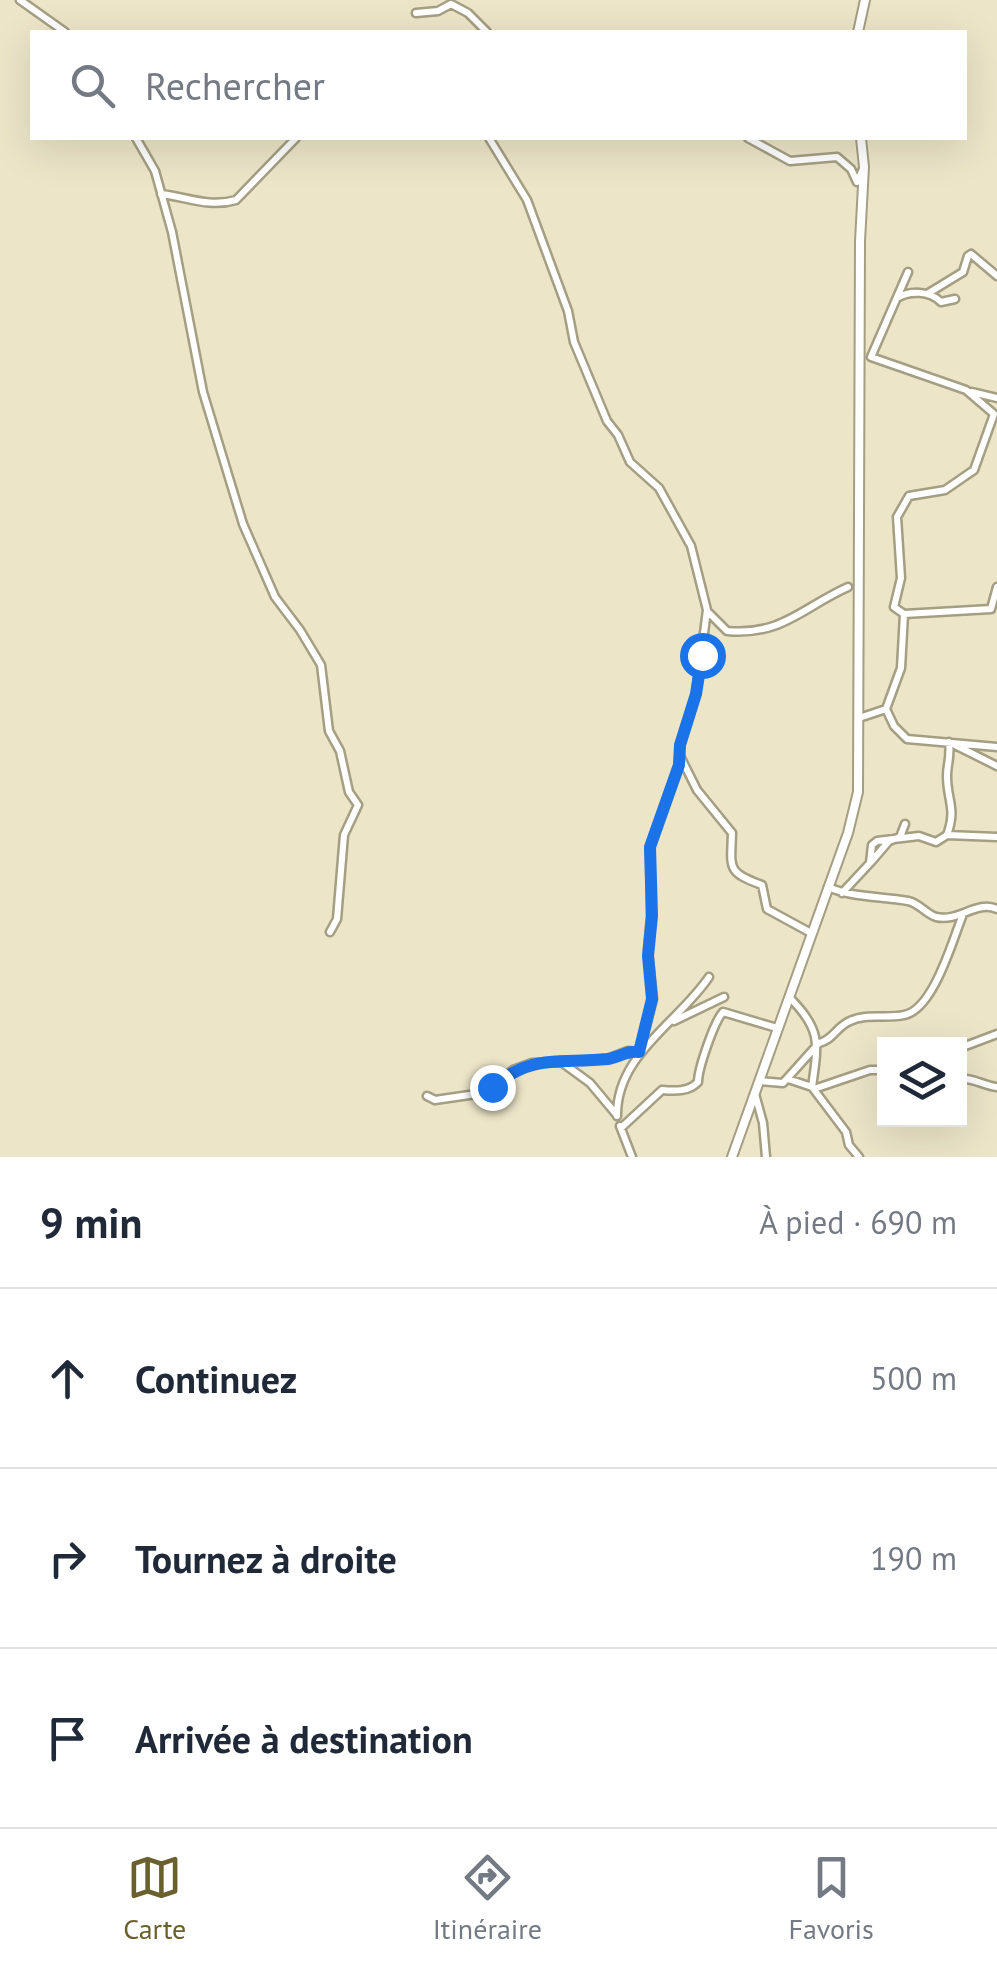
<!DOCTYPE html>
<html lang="fr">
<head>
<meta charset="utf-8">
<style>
	:root { --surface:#fff; --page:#f6f6f7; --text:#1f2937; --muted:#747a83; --line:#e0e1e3; --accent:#6a602d }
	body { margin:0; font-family:"PT Sans",sans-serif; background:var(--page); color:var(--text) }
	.controls { position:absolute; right:30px; bottom:30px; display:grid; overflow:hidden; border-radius:0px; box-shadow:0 10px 40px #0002 }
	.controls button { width:90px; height:90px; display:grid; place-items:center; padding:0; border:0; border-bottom:2px solid var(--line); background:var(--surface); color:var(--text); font:50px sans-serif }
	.stop { position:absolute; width:30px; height:30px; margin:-22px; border:8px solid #1a73e8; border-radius:50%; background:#fff }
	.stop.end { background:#1a73e8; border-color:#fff; box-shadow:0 2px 10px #0008 }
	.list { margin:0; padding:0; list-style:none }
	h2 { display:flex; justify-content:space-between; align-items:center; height:130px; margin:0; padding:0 40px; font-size:42px }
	h2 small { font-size:32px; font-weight:400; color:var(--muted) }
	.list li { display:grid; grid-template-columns:65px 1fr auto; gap:30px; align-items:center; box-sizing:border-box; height:180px; padding:0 40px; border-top:2px solid var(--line) }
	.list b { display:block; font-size:38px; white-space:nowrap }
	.list em { font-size:32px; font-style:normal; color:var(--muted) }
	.icon { flex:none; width:55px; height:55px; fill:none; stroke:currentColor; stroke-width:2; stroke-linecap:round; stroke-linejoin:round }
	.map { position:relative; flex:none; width:997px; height:1157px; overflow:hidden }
	.search { position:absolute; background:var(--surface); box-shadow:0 10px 40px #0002; left:30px; right:30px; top:30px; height:110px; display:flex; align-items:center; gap:25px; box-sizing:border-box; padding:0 35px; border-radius:0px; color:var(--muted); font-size:38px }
	.sheet { height:670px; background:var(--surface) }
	nav { display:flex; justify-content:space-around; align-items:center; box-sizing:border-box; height:140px; border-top:2px solid var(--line); background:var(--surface); font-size:28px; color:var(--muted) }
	nav a { display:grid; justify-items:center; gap:5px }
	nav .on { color:var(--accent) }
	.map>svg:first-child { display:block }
</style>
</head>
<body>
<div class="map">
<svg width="997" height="1157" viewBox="0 0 997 1157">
	<rect width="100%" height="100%" fill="#ece5c8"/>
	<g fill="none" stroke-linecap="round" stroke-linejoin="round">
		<defs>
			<path id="minor" d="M20,0L65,32
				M416,13L438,11L451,4L468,13L487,32
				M136,138L155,171L172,232L203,392L243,524L275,597L300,630L321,665L329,731L340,751L349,792L358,805L344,835L337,919L330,932
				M489,138L527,200L568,311L574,342L607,421L618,435L630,462L659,488L691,546L707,610L696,694L680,745L679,765L650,847L651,916L648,950L653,999L639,1052
				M748,138L790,161L837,157L851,169L857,182L863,169
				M161,194C187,197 209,208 236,200L296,138
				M927,294L963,272L968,256L971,254L997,276
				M897,298C910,290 930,291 941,302L955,299
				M972,392L997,398
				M997,587L991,609L904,614L901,668L886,709L894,726L907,739L997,747
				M707,611L727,631C782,636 803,607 848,587
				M904,614L894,607L901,578L897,517L909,496L945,490L974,470L994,414L966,390L871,357L908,272
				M859,718L886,709
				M955,745L997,766
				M680,756L697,790L732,833C731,868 726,872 762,885L767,909L811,933
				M947,835C957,808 947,801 947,776C947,764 951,757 949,742
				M871,862L889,841L900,837L905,824
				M828,887C853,898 882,896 908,901C919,903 926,914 936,917C960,922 976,900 997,909
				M842,893L870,863L872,845L877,841L919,836L936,842L947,835L997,837
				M790,998C822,1030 818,1044 812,1087L846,1132L849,1145L859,1157
				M674,1021L724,997
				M960,1048L997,1034
				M560,1061L590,1083L616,1114
				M788,1079L812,1087
				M960,1079C972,1077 984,1086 997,1087
				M760,1081L783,1083L819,1043C833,1040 837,1026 850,1021C866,1013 887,1019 904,1015C933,1010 952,942 962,917
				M814,1089L870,1070H884
				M755,1094L763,1123L766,1157
				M427,1096L435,1100L483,1093L513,1070L532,1063L607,1059L628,1051L639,1052
				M617,1116C616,1055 678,1023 709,977
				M620,1126L632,1157
				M621,1128L662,1090C674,1091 689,1092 698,1082C698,1069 714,1022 723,1012L777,1028"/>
			<path id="major" d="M858,32L865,0
				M732,1157L848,833L858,792L860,241L864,167L861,138"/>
		</defs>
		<use href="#minor" stroke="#a49e82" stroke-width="11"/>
		<use href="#major" stroke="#a49e82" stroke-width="12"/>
		<use href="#minor" stroke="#fff" stroke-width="6"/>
		<use href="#major" stroke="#fff" stroke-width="8"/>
	</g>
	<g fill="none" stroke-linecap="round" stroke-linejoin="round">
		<path stroke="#1a73e8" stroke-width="12" d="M492,1087C534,1053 559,1064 608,1059C621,1057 627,1050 639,1052L652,999L648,956L652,916L650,847L679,765L680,745L696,694L702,655"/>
	</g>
</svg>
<div class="controls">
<button><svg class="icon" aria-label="layers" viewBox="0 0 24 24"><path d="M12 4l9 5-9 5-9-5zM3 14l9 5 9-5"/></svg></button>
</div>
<div class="stop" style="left:702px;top:655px"></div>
<div class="stop end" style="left:492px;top:1087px"></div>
<div class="search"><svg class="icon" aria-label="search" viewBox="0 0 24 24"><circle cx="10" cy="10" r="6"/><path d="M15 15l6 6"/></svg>Rechercher</div>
</div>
<section class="sheet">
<h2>9 min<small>À pied · 690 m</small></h2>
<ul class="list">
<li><svg class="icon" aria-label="ahead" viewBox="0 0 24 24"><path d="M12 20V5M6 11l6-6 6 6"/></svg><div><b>Continuez</b></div><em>500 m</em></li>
<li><svg class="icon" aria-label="right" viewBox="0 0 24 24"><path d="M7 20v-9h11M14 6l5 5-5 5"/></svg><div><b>Tournez à droite</b></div><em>190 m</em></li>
<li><svg class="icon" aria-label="arrive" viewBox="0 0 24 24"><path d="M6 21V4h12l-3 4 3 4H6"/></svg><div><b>Arrivée à destination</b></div></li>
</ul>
</section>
<nav>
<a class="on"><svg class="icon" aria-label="map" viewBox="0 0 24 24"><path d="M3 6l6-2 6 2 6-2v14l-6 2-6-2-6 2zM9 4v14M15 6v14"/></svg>Carte</a>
<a><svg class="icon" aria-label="directions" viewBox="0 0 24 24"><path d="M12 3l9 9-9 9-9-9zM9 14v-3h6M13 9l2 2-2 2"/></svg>Itinéraire</a>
<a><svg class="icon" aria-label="saved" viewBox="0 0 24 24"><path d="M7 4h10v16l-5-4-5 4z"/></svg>Favoris</a>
</nav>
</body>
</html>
